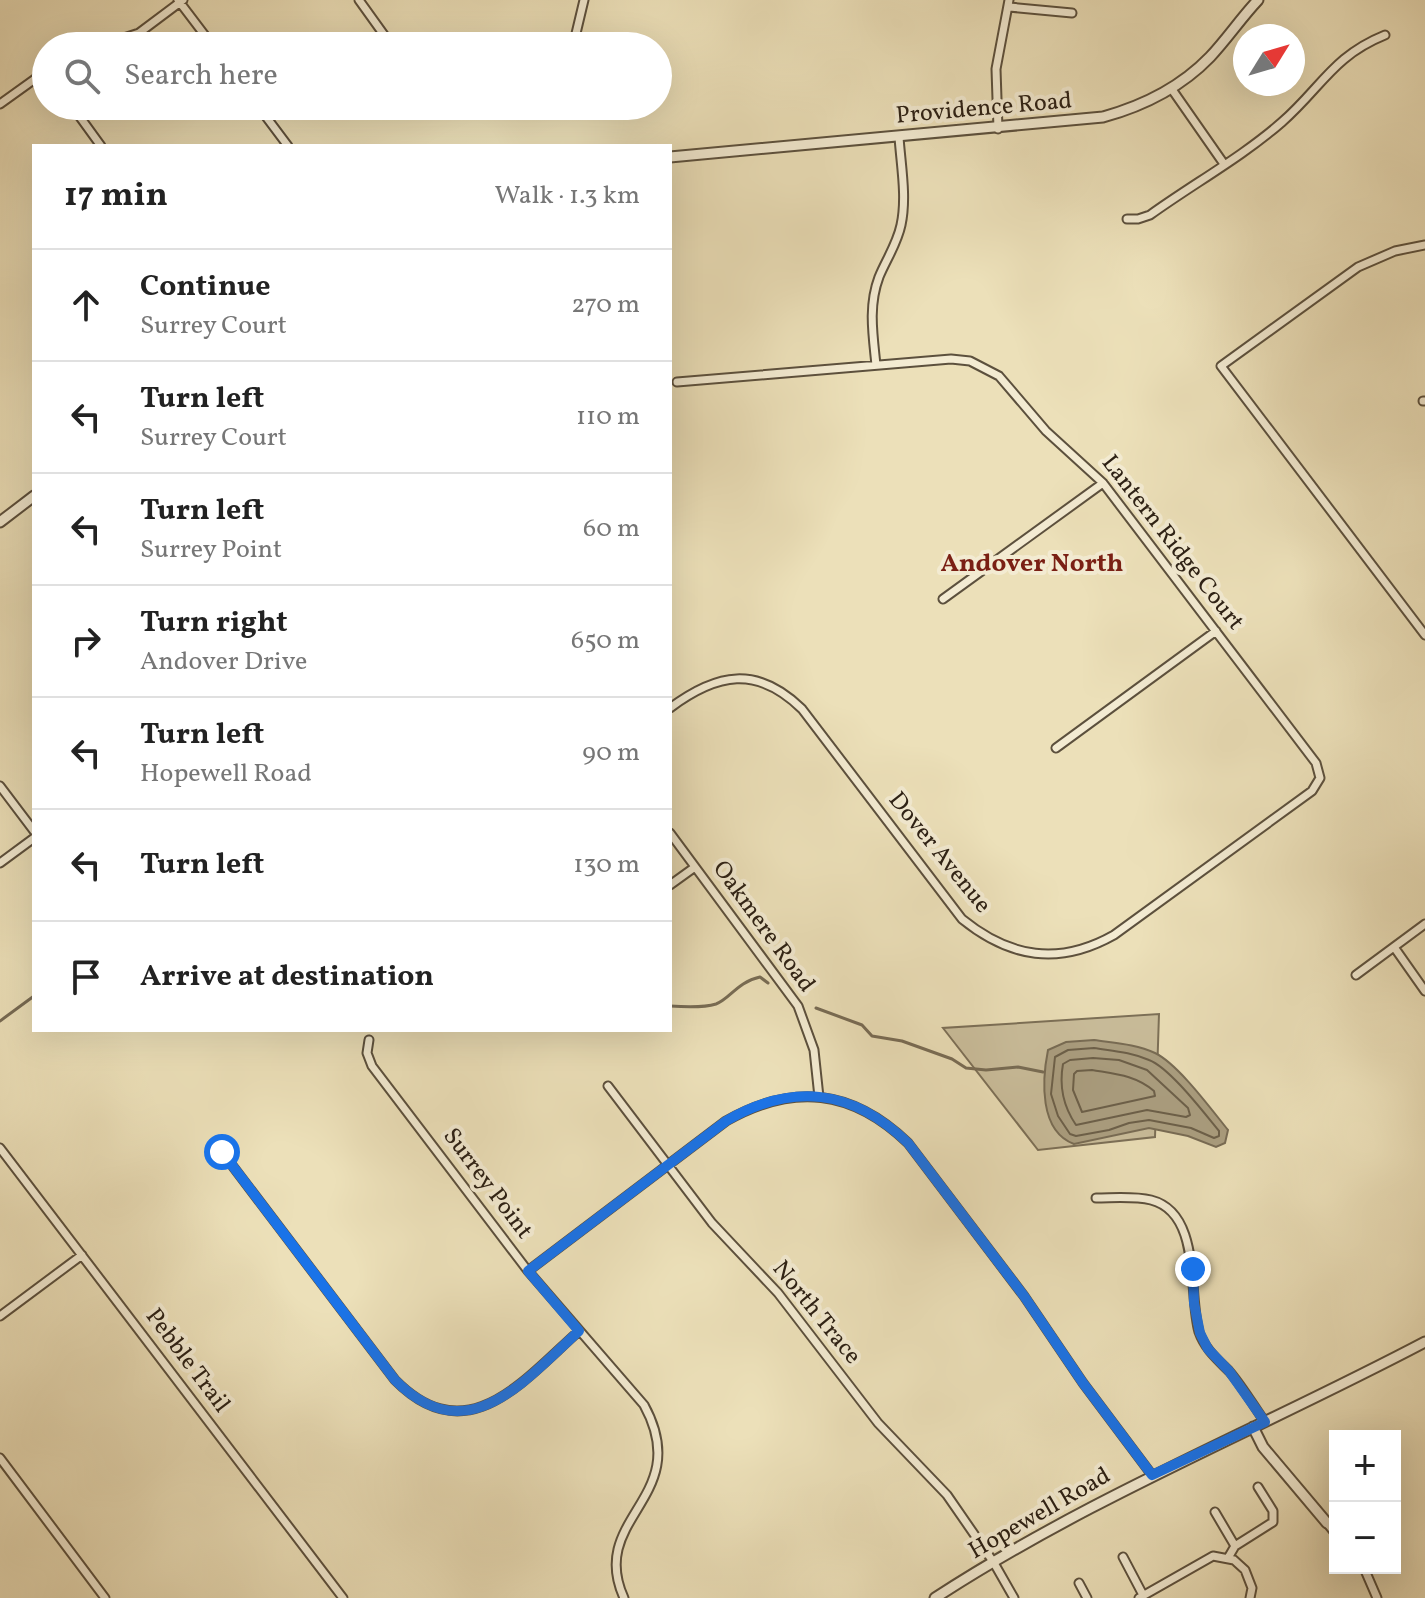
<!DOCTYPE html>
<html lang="en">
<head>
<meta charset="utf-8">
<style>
	:root { --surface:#fff; --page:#f6f6f6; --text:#222; --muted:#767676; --line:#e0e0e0 }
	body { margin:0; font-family:Vollkorn,serif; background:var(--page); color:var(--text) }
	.controls { position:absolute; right:24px; bottom:24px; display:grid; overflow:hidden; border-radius:0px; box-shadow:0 8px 32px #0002 }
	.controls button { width:72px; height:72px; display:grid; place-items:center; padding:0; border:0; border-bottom:2px solid var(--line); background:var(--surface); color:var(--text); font:40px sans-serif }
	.compass { position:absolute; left:1233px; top:24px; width:72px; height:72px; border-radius:50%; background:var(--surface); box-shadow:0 8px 32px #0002; rotate:53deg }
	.stop { position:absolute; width:24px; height:24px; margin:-18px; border:6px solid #1a73e8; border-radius:50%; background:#fff }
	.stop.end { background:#1a73e8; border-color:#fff; box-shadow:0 2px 8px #0008 }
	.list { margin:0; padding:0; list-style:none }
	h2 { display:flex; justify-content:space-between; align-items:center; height:104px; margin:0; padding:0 32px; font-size:34px }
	h2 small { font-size:26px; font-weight:400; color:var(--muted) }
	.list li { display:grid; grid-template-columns:52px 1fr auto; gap:24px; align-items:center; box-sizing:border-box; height:112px; padding:0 32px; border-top:2px solid var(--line) }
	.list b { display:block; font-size:30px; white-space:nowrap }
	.list p { margin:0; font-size:26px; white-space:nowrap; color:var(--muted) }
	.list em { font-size:26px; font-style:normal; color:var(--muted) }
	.icon { flex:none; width:44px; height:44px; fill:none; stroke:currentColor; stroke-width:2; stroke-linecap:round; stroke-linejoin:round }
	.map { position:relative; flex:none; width:1425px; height:1598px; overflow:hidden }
	.search { position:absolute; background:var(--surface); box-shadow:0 8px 32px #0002; left:32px; top:32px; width:640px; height:88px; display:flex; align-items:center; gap:20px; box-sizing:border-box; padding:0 28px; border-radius:44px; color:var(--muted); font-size:30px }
	.panel { position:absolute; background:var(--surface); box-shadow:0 8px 32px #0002; left:32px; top:144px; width:640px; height:888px; border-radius:0px }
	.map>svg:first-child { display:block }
</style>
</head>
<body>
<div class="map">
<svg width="1425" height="1598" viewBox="0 0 1425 1598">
	<rect width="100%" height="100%" fill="#ece0b9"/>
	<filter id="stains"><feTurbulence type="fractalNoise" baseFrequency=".0025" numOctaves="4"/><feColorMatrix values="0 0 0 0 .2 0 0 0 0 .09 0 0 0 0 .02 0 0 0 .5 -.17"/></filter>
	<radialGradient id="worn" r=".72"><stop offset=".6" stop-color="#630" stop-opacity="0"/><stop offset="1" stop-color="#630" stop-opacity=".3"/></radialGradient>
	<path fill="#cbbf9d" stroke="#7c7058" stroke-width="2" d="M1159,1014L1155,1137L1038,1150L943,1028Z"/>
	<path fill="#ab9f81" stroke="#786c55" stroke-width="2" d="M1094,1040C1114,1043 1136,1044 1155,1053C1178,1064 1211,1109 1228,1130L1225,1143L1216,1147L1188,1136L1149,1128L1074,1144C1039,1131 1042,1080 1048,1050L1066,1042Z"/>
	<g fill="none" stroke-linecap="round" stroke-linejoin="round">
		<path stroke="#6c604a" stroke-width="2" d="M1094,1048C1113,1051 1131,1052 1149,1060C1170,1068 1204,1113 1219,1131V1136L1214,1138L1191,1128L1149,1120L1129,1123L1109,1130L1076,1136L1070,1134L1058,1116L1051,1094L1055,1057L1068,1050Z
			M1093,1058L1119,1060L1147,1070L1188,1108L1190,1115L1186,1117L1147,1110L1076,1125C1063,1106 1059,1086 1063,1064L1070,1060Z
			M1092,1070C1115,1074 1135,1075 1154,1091L1155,1096L1082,1112L1073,1090L1074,1074L1077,1071Z"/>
		<path stroke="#786c55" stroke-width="3" d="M670,1006C684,1007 703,1008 716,1004C730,999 737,982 760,977L768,983
			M816,1008L862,1025L872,1036L902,1041L952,1059L966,1068L986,1070L1018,1067L1043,1072
			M0,1021L34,996"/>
		<defs>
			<path id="minor" d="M178,0L213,46
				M359,0L392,46
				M1009,7L1072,13
				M99,46L139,33L183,0
				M573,46L584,0
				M1171,88L1224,164
				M0,104L46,71
				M72,106L101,146
				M258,106L288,146
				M998,129L996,69L1009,0
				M1127,219H1138L1150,215C1193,184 1242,157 1282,122C1321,88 1333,56 1385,35
				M1425,245L1395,251L1358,267L1221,366L1425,635
				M876,365C873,335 868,306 879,277C886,260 897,244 901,225C907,197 901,166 899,137
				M1423,401H1425
				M943,599L1103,483
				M670,708C717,673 757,665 802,709L962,919C1010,958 1059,966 1114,935L1312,791L1320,778L1316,763L1103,483L1046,431L999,376L970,361L951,359L677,382
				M1056,748L1216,631
				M0,786L34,831
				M670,833L798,1006L814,1050L819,1097
				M0,863L34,838
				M670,885L695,867
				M1394,947L1425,991
				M1356,975L1425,924
				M369,1040L367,1053L372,1066L528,1271L644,1405C695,1498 587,1517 624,1598
				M608,1086L712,1223L778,1293L878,1423L947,1495L994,1563L1014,1598
				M0,1148L343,1598
				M222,1152L395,1380C467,1453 523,1381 579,1331
				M1096,1198C1113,1198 1134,1196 1151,1200C1202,1213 1188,1294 1199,1332C1205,1349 1217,1359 1229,1371C1242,1386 1253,1405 1265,1422
				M528,1271L726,1121C793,1083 852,1089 908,1143L1024,1296L1083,1383L1152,1475
				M0,1316L82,1255
				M0,1458L105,1598
				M1215,1512L1235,1546
				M1327,1523L1335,1533
				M1123,1557L1143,1595
				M1228,1558L1235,1546L1273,1522V1511L1258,1487
				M1364,1568L1377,1598
				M1079,1583L1087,1598
				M1139,1598L1213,1556L1234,1560L1245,1570L1252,1588L1250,1598"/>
			<path id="tertiary" d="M670,157L1103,117C1143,106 1181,87 1210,57C1227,39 1241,18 1258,0
				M0,522L34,496
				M1253,1427L1263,1447L1327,1523
				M935,1598C1090,1497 1262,1428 1425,1342"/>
		</defs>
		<use href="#minor" stroke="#5c503d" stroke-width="11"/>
		<use href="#tertiary" stroke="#5c503d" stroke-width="13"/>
		<use href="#minor" stroke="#f3ebd2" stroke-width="7"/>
		<use href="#tertiary" stroke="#f3ebd2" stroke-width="9"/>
	</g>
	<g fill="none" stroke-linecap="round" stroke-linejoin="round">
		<path stroke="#1a73e8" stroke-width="10" d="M222,1152L395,1380C467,1453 524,1381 579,1331L528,1271L726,1121C793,1082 852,1089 908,1143L1024,1296L1083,1383L1152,1475L1265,1422L1229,1371L1208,1349L1200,1333L1194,1303L1193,1269"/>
	</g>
	<g text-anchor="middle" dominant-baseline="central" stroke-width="8" stroke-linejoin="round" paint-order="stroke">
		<g font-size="24" fill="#2c2014" stroke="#f3ebd2">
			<text transform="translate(984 109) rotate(-5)">Providence Road</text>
			<text transform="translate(1172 543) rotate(52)">Lantern Ridge Court</text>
			<text transform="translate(939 853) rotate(51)">Dover Avenue</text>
			<text transform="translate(763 927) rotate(54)">Oakmere Road</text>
			<text transform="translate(487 1184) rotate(53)">Surrey Point</text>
			<text transform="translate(816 1313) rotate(51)">North Trace</text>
			<text transform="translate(187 1361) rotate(53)">Pebble Trail</text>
			<text transform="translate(1040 1514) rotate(-30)">Hopewell Road</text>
		</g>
		<g font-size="26" font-weight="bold" fill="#7a1f14" stroke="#f3ebd2">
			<text x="1032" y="564">Andover North</text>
		</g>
	</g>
	<rect width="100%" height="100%" filter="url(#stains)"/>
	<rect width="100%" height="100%" fill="url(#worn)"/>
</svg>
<div class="controls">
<button>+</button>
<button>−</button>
</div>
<svg class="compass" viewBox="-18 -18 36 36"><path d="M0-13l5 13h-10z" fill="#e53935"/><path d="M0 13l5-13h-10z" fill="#767676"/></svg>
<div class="stop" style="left:222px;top:1152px"></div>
<div class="stop end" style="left:1193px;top:1269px"></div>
<div class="search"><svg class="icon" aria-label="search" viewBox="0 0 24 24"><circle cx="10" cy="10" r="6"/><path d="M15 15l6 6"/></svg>Search here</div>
<section class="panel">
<h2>17 min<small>Walk · 1.3 km</small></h2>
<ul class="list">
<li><svg class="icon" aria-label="ahead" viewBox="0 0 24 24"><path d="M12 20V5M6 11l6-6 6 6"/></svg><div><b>Continue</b><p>Surrey Court</p></div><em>270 m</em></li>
<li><svg class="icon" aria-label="left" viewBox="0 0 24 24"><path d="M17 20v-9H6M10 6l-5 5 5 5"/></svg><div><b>Turn left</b><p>Surrey Court</p></div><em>110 m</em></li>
<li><svg class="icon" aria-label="left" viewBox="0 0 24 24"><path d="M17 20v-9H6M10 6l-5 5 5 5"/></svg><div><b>Turn left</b><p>Surrey Point</p></div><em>60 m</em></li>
<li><svg class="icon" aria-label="right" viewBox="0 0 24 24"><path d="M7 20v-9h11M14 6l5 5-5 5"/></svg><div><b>Turn right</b><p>Andover Drive</p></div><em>650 m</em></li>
<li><svg class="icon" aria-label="left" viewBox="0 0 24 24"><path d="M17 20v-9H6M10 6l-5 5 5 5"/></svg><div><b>Turn left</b><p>Hopewell Road</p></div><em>90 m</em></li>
<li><svg class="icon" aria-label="left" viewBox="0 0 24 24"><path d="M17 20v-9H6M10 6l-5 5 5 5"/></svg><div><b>Turn left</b></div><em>130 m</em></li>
<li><svg class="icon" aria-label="arrive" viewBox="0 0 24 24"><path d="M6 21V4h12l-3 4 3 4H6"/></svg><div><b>Arrive at destination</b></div></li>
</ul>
</section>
</div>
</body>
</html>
